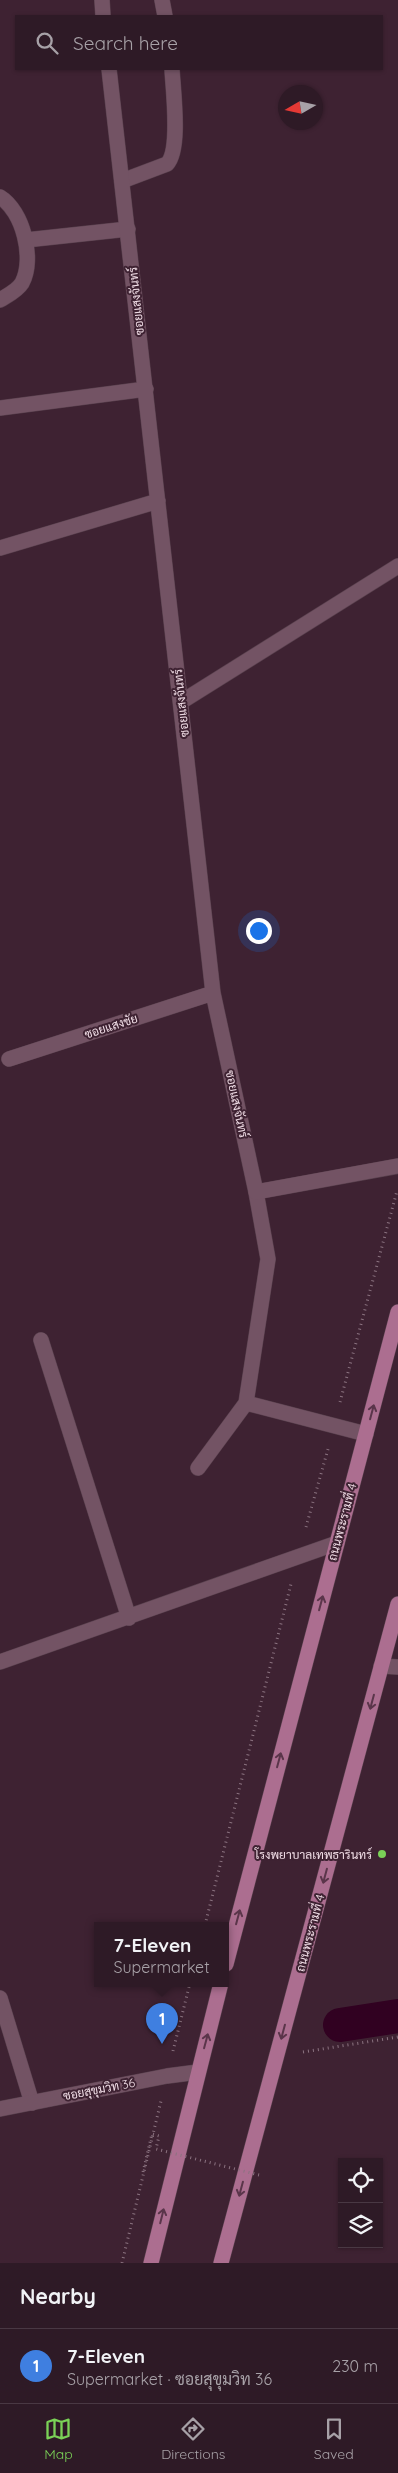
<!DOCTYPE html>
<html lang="en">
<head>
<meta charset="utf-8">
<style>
	:root { --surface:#2e1a26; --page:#36232e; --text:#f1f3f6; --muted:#a7a1a7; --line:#493843; --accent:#7ad157 }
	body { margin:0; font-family:Quicksand,Sarabun,sans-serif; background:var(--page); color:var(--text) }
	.controls { position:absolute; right:15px; bottom:15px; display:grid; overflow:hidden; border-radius:0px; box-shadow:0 1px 4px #0004 }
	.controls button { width:45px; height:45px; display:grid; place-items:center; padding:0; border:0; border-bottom:1px solid var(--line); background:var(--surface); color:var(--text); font:25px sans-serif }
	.compass { position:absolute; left:278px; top:85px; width:45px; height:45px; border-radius:50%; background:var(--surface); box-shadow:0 1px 4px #0004; rotate:261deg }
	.you { position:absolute; left:258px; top:930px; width:18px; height:18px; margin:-12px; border:4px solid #fff; border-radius:50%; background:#1a73e8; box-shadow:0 0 0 8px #1a73e833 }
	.badge { display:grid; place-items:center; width:32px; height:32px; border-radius:50%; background:var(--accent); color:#fff; font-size:16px; font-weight:700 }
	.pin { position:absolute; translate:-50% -41px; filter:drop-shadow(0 1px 2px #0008) }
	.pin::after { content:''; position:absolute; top:26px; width:18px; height:15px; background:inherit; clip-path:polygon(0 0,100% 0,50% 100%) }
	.popup { position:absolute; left:94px; top:1922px; width:135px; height:65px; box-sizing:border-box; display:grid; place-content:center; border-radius:0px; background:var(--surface); filter:drop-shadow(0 1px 4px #0005); font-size:16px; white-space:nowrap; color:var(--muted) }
	.popup b { font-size:19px; color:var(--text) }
	.popup::after { content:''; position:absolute; left:50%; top:100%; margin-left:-10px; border:10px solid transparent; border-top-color:var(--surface) }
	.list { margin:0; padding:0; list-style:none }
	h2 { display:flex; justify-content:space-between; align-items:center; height:65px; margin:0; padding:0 20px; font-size:21px }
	h2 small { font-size:16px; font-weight:400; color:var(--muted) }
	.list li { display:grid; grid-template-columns:32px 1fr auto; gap:15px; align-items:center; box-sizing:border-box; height:75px; padding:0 20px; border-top:1px solid var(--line) }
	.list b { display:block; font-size:19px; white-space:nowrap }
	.list p { margin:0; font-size:16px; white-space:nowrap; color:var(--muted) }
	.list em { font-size:16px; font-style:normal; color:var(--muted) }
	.icon { flex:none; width:28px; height:28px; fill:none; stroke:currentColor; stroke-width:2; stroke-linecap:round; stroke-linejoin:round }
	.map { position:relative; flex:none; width:398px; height:2263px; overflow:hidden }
	.search { position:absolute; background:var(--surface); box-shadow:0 1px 4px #0004; left:15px; right:15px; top:15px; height:55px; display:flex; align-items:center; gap:12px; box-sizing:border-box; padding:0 18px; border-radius:0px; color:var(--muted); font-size:19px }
	.sheet { height:140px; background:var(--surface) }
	nav { display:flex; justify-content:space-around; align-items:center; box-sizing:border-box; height:70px; border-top:1px solid var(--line); background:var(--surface); font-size:14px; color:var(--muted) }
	nav a { display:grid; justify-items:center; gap:2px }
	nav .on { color:var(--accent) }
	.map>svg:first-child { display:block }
</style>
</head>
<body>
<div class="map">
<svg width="398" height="2263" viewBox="0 0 398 2263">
	<rect width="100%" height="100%" fill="#3e2232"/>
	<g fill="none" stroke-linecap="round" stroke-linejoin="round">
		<path stroke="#310121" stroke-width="34" d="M340,2025L398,2016"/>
		<defs>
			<path id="service" d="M162,0L165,16
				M122,181L167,164C181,150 173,90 172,69
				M0,197C23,211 35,259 22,283C17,291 8,295 0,300
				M26,240L128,229
				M181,702L398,566
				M41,1340L129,1618
				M246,1403L366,1434
				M198,1468L246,1403L268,1259L256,1192
				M0,1662L337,1543
				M381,1666L398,1667"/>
			<path id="minor" d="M102,0L103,16
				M109,69L213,993L256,1192L398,1166
				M0,408L146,389
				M0,548L158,501
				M9,1059L213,993
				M0,1998L32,2103"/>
			<path id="tertiary" d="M0,2109L167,2076L198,2072"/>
			<path id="primary" d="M226,1964L398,1312
				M151,2263L221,1983
				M221,2263L398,1604"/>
		</defs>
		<use href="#service" stroke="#59414e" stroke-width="16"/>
		<use href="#minor" stroke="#59414e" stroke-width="16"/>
		<use href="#tertiary" stroke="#59414e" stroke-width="16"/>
		<use href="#primary" stroke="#59414e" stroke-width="16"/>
		<path stroke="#8b7380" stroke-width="3" stroke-dasharray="1 4" stroke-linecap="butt" d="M340,1402L397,1191
			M306,1527L328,1449
			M205,1925L291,1584
			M173,2051L190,1983
			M303,2052L398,2037
			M122,2263L161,2101"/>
		<use href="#service" stroke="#735364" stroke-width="15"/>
		<use href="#minor" stroke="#735364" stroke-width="15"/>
		<use href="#tertiary" stroke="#735364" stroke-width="15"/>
		<use href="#primary" stroke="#ac6e90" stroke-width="15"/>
		<path stroke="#8b7380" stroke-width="3" stroke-dasharray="1 4" stroke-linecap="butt" d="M143,2172L152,2134L159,2136L156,2149L259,2175"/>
	</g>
	<defs><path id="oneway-shaft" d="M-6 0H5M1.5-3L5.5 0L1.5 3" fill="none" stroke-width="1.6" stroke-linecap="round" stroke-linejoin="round" transform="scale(1.25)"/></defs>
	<g stroke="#5a354a">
		<use href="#oneway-shaft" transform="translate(372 1412) rotate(-75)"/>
		<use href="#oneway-shaft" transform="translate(321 1603) rotate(-75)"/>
		<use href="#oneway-shaft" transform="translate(372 1702) rotate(105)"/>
		<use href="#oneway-shaft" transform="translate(279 1760) rotate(-75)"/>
		<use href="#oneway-shaft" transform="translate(325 1876) rotate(105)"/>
		<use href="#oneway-shaft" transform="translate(238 1917) rotate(-75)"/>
		<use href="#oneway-shaft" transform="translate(283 2032) rotate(105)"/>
		<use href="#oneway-shaft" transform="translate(206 2041) rotate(-75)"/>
		<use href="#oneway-shaft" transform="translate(241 2189) rotate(105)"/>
		<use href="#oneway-shaft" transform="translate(162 2216) rotate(-76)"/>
	</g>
	<circle fill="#7ad157" stroke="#3e2232" stroke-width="2" cx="382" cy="1854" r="5"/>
	<g text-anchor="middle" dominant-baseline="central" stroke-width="4" stroke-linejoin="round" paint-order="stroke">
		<g font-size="12" fill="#f0dde6" stroke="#3e2232">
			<text transform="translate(136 301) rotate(-96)">ซอยแสงจันทร์</text>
			<text transform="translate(181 703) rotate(-96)">ซอยแสงจันทร์</text>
			<text transform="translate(111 1026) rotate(-18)">ซอยแสงชัย</text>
			<text transform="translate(237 1104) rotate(78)">ซอยแสงจันทร์</text>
			<text transform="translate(342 1522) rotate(-75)">ถนนพระรามที่ 4</text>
			<text transform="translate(310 1933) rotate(-75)">ถนนพระรามที่ 4</text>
			<text transform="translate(99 2089) rotate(-11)">ซอยสุขุมวิท 36</text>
		</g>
		<g font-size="12" fill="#f0dde6" stroke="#3e2232" text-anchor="end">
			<text x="372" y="1854">โรงพยาบาลเทพธารินทร์</text>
		</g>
	</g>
</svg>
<div class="controls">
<button><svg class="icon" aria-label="locate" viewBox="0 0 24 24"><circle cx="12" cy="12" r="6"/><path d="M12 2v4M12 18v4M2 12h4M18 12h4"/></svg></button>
<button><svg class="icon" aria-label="layers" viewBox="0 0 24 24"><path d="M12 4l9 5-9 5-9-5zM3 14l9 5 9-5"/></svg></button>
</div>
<svg class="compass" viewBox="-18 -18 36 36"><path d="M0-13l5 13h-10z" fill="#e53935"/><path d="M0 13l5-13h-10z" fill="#a7a1a7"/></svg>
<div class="you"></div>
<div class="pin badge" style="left:162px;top:2044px;background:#3f7fe0">1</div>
<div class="popup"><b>7-Eleven</b>Supermarket</div>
<div class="search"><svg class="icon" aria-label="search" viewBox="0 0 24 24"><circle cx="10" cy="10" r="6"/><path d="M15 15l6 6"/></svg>Search here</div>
</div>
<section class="sheet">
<h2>Nearby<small></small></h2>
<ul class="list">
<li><span class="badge" style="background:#3f7fe0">1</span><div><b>7-Eleven</b><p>Supermarket · ซอยสุขุมวิท 36</p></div><em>230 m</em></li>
</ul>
</section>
<nav>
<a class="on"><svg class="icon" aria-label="map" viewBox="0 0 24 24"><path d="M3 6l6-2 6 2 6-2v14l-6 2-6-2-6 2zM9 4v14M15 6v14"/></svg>Map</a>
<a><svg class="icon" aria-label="directions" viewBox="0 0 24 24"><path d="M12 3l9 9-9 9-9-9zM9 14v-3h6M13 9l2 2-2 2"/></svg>Directions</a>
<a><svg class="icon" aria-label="saved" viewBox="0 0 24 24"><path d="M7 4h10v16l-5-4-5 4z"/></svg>Saved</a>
</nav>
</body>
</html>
